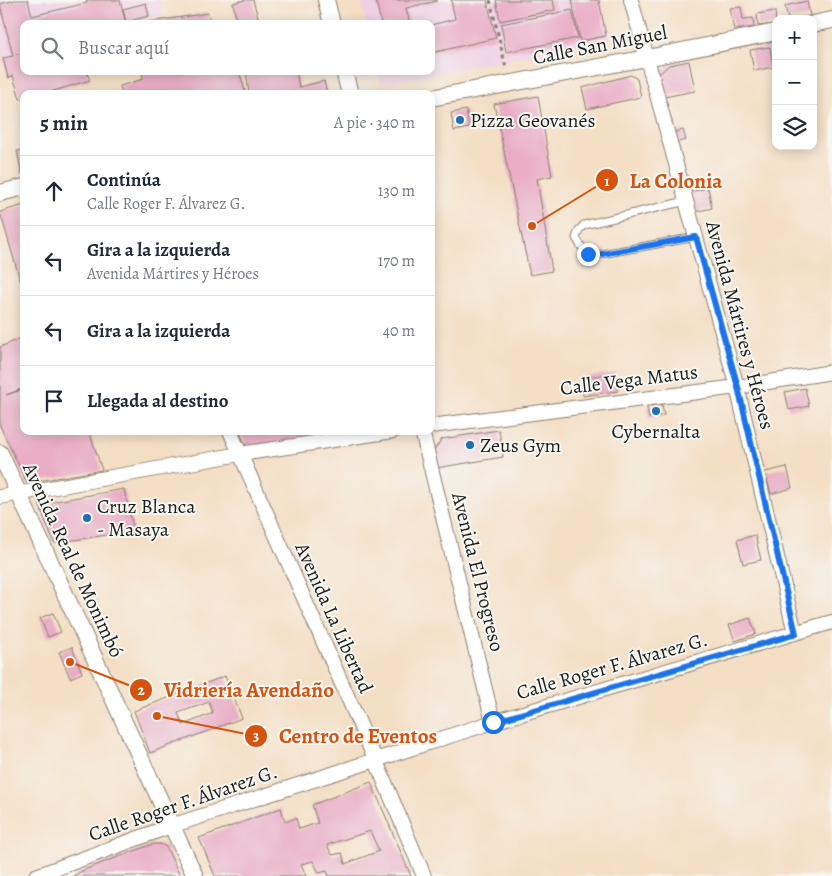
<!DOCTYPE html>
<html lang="es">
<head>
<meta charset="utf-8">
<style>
	:root { --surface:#fff; --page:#f6f6f7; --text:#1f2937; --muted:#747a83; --line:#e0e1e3 }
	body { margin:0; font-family:Alegreya,serif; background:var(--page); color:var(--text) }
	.controls { position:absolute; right:15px; top:15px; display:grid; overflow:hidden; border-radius:10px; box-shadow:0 2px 12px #0003 }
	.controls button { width:45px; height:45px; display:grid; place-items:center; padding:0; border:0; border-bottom:1px solid var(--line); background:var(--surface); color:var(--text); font:25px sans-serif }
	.stop { position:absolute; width:15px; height:15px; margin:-11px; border:4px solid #1a73e8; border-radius:50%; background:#fff }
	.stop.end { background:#1a73e8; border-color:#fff; box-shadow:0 1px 5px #0008 }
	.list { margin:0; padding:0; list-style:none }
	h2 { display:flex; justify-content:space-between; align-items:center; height:65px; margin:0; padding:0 20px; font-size:21px }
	h2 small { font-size:16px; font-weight:400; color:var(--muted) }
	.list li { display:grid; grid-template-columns:32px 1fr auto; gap:15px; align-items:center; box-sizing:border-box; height:70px; padding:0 20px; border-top:1px solid var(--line) }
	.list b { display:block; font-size:19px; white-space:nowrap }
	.list p { margin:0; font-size:16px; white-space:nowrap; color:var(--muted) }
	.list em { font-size:16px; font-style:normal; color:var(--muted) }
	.icon { flex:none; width:28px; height:28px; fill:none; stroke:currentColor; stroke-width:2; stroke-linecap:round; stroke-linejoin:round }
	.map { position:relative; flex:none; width:832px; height:876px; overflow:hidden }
	.search { position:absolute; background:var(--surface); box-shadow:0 2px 12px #0003; left:20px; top:20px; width:415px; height:55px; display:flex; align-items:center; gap:12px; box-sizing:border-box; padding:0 18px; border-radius:10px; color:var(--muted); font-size:19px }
	.panel { position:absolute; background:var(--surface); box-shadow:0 2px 12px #0003; left:20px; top:90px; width:415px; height:345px; border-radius:10px }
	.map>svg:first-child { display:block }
</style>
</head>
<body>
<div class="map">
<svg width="832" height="876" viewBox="0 0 832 876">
	<rect width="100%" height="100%" fill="#f6f6f2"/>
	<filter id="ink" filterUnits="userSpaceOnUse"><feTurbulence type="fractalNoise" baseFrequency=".02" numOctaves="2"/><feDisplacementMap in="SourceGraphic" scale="10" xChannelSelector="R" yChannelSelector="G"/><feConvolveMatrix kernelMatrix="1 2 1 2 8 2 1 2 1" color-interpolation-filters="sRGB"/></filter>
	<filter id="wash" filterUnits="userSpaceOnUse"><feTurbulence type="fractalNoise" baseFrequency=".0096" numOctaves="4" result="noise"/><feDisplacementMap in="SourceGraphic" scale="20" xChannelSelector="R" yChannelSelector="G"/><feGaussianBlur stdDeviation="1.12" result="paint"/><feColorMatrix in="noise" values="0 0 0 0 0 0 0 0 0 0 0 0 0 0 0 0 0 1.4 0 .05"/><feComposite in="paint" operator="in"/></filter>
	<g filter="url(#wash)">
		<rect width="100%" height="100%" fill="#f4dfc5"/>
		<path fill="#f0d0e4" d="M0,0H160L163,15L127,21L126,24H24V53L3,58L0,48Z
			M361,0H602L610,39L381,84L378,71H431V24H366Z"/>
		<g id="blocks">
			<path fill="#e9aec6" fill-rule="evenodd" d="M15,0H28L32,16L87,3L86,0H120L126,24H24V53L16,54L24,53V71H86L90,80L47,93L24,94V98L20,99L13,76L8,78L3,58L13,56L0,4Z
				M245,0H253L260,24H237L233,3Z
				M376,0H437V1L406,8L410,24H381Z
				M451,0H487L496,38L431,53V25L455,19Z
				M496,0H553L555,10L500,21Z
				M572,0H599L606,36L580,41Z
				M807,1L810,16L788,19L785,6Z
				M146,3L149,16L126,22L123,9Z
				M741,7L743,19L753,18L754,27L734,30L730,8Z
				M572,10L578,38L506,52L501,24Z
				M775,11L776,24L758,26L757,14Z
				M208,13L211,24H143V23Z
				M770,47L773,67L754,71L750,50Z
				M689,61L695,91L664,97L659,74L669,65Z
				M142,71H239L246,94H122L120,86L143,79Z
				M246,71H296L299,87L324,81L327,94H277V92L249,94Z
				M631,75L637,79L641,97L587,109L582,88Z
				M538,96L552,176L537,179L552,271L530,275L494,104Z
				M466,110L469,128L454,131L451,113Z
				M683,130L686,140L674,143L671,133Z
				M24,150V174H22L17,151Z
				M708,188L712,208L690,213L686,193Z
				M24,205V290H23L0,212Z
				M24,337V388L6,395L24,389V431H89L102,470L27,483L0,426V347Z
				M615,373L618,391L583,396L581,378Z
				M805,388L809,406L789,410L785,392Z
				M662,405L664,415L649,418L647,408Z
				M499,430L503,457L436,468L434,450L442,439Z
				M239,431H349L247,447Z
				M787,467L792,488L771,494L765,472Z
				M124,489L134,531L54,543L39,504Z
				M755,535L761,560L743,564L737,540Z
				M53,613L61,632L48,637L40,618Z
				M750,618L756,634L735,641L729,625Z
				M72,647L82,673L70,678L59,652Z
				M225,676L242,718L150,753L134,711ZM209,702L213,713L183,725L178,713Z
				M371,782L411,876H329L327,871L319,873L313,861L301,864L306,876H215L199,838L281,808L285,822L296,818L299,829L318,823L312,805ZM370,831L379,851L345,864L342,853L332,855L327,845Z
				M153,844H161L166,847L180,876H73L86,869Z"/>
		</g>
	</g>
	<g filter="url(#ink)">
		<use href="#blocks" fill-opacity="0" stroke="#887e70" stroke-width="1"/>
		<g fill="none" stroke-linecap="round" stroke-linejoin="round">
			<defs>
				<path id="service" d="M686,201L584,225L579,230L576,238C582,248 584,253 596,255L696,237"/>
				<path id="minor" d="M631,0L737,387L795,633
					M431,426L737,387L832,372
					M230,431L376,761L424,876
					M422,431L493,722
					M0,497L240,454L393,431
					M36,876L171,826L493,722L832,622"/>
				<path id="tertiary" d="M326,0L332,24
					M813,24L832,20
					M344,71L350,94
					M431,98L647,58L776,32
					M0,193L24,187
					M0,453L195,876"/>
			</defs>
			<use href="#service" stroke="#887e70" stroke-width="9"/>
			<use href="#minor" stroke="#887e70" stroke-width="16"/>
			<use href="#tertiary" stroke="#887e70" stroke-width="18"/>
			<path stroke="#887e70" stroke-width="3" stroke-dasharray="4 4" stroke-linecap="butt" d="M490,0L506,68"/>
			<use href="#service" stroke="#fff" stroke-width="7"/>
			<use href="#minor" stroke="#fff" stroke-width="14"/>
			<use href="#tertiary" stroke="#fff" stroke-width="16"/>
		</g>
	</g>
	<g fill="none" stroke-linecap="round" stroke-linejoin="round" filter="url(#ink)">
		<path stroke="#1a73e8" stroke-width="6" d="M493,722L796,634L738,387L696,237L596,255L588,254"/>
	</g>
	<g fill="#1f6fb2" stroke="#f6f6f2" stroke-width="2">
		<circle cx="460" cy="120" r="5"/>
		<circle cx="656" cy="411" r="5"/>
		<circle cx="470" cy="445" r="5"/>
		<circle cx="87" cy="518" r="5"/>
	</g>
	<g text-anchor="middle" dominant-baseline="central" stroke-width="4" stroke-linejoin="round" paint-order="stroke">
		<g font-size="20" fill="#1c1c1c" stroke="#f6f6f2">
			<text transform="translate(600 45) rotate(-11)">Calle San Miguel</text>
			<text transform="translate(740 325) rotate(75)">Avenida Mártires y Héroes</text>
			<text transform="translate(629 380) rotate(-7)">Calle Vega Matus</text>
			<text transform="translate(73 560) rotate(65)">Avenida Real de Monimbó</text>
			<text transform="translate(478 572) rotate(76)">Avenida El Progreso</text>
			<text transform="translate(334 618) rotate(66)">Avenida La Libertad</text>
			<text transform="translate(612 666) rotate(-16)">Calle Roger F. Álvarez G.</text>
			<text transform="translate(183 803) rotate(-19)">Calle Roger F. Álvarez G.</text>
		</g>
		<g font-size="20" fill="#1c1c1c" stroke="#f6f6f2" text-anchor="start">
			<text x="470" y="120">Pizza Geovanés</text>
			<text x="656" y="431" text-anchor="middle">Cybernalta</text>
			<text x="480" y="445">Zeus Gym</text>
			<text x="97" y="506">Cruz Blanca<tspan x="97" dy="23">- Masaya</tspan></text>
		</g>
	</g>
	<path fill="none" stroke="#d4530e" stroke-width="2" d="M532 226L607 180M70 662L141 690M157 716L256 736"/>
	<g fill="#d4530e" stroke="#f6f6f2" stroke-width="2">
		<circle cx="532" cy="226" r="5"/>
		<circle cx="70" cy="662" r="5"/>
		<circle cx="157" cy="716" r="5"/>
		<circle cx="607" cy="180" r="12"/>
		<circle cx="141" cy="690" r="12"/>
		<circle cx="256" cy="736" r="12"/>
	</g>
	<g font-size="15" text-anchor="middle" font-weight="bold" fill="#fff">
		<text x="607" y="186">1</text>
		<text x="141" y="695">2</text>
		<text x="256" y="741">3</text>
	</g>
	<g font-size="21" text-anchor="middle" font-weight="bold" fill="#d4530e" stroke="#f6f6f2" stroke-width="4" stroke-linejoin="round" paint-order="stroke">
		<text x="676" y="188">La Colonia</text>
		<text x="249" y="697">Vidriería Avendaño</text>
		<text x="358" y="743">Centro de Eventos</text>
	</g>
</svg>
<div class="controls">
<button>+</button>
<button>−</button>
<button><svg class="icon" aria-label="layers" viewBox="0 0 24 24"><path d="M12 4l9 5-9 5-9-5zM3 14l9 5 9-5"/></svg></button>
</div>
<div class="stop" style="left:493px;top:722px"></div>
<div class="stop end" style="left:588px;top:254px"></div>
<div class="search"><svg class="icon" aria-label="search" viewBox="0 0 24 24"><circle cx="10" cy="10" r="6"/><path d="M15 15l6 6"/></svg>Buscar aquí</div>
<section class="panel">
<h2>5 min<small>A pie · 340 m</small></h2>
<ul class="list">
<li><svg class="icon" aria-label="ahead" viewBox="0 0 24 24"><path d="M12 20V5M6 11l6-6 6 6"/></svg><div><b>Continúa</b><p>Calle Roger F. Álvarez G.</p></div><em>130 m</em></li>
<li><svg class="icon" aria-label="left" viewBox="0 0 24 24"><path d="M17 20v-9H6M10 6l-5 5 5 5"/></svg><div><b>Gira a la izquierda</b><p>Avenida Mártires y Héroes</p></div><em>170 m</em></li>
<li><svg class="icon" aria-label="left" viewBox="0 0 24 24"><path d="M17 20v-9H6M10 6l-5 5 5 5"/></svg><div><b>Gira a la izquierda</b></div><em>40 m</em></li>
<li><svg class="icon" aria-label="arrive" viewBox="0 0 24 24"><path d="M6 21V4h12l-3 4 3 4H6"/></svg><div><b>Llegada al destino</b></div></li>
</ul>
</section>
</div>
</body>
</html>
